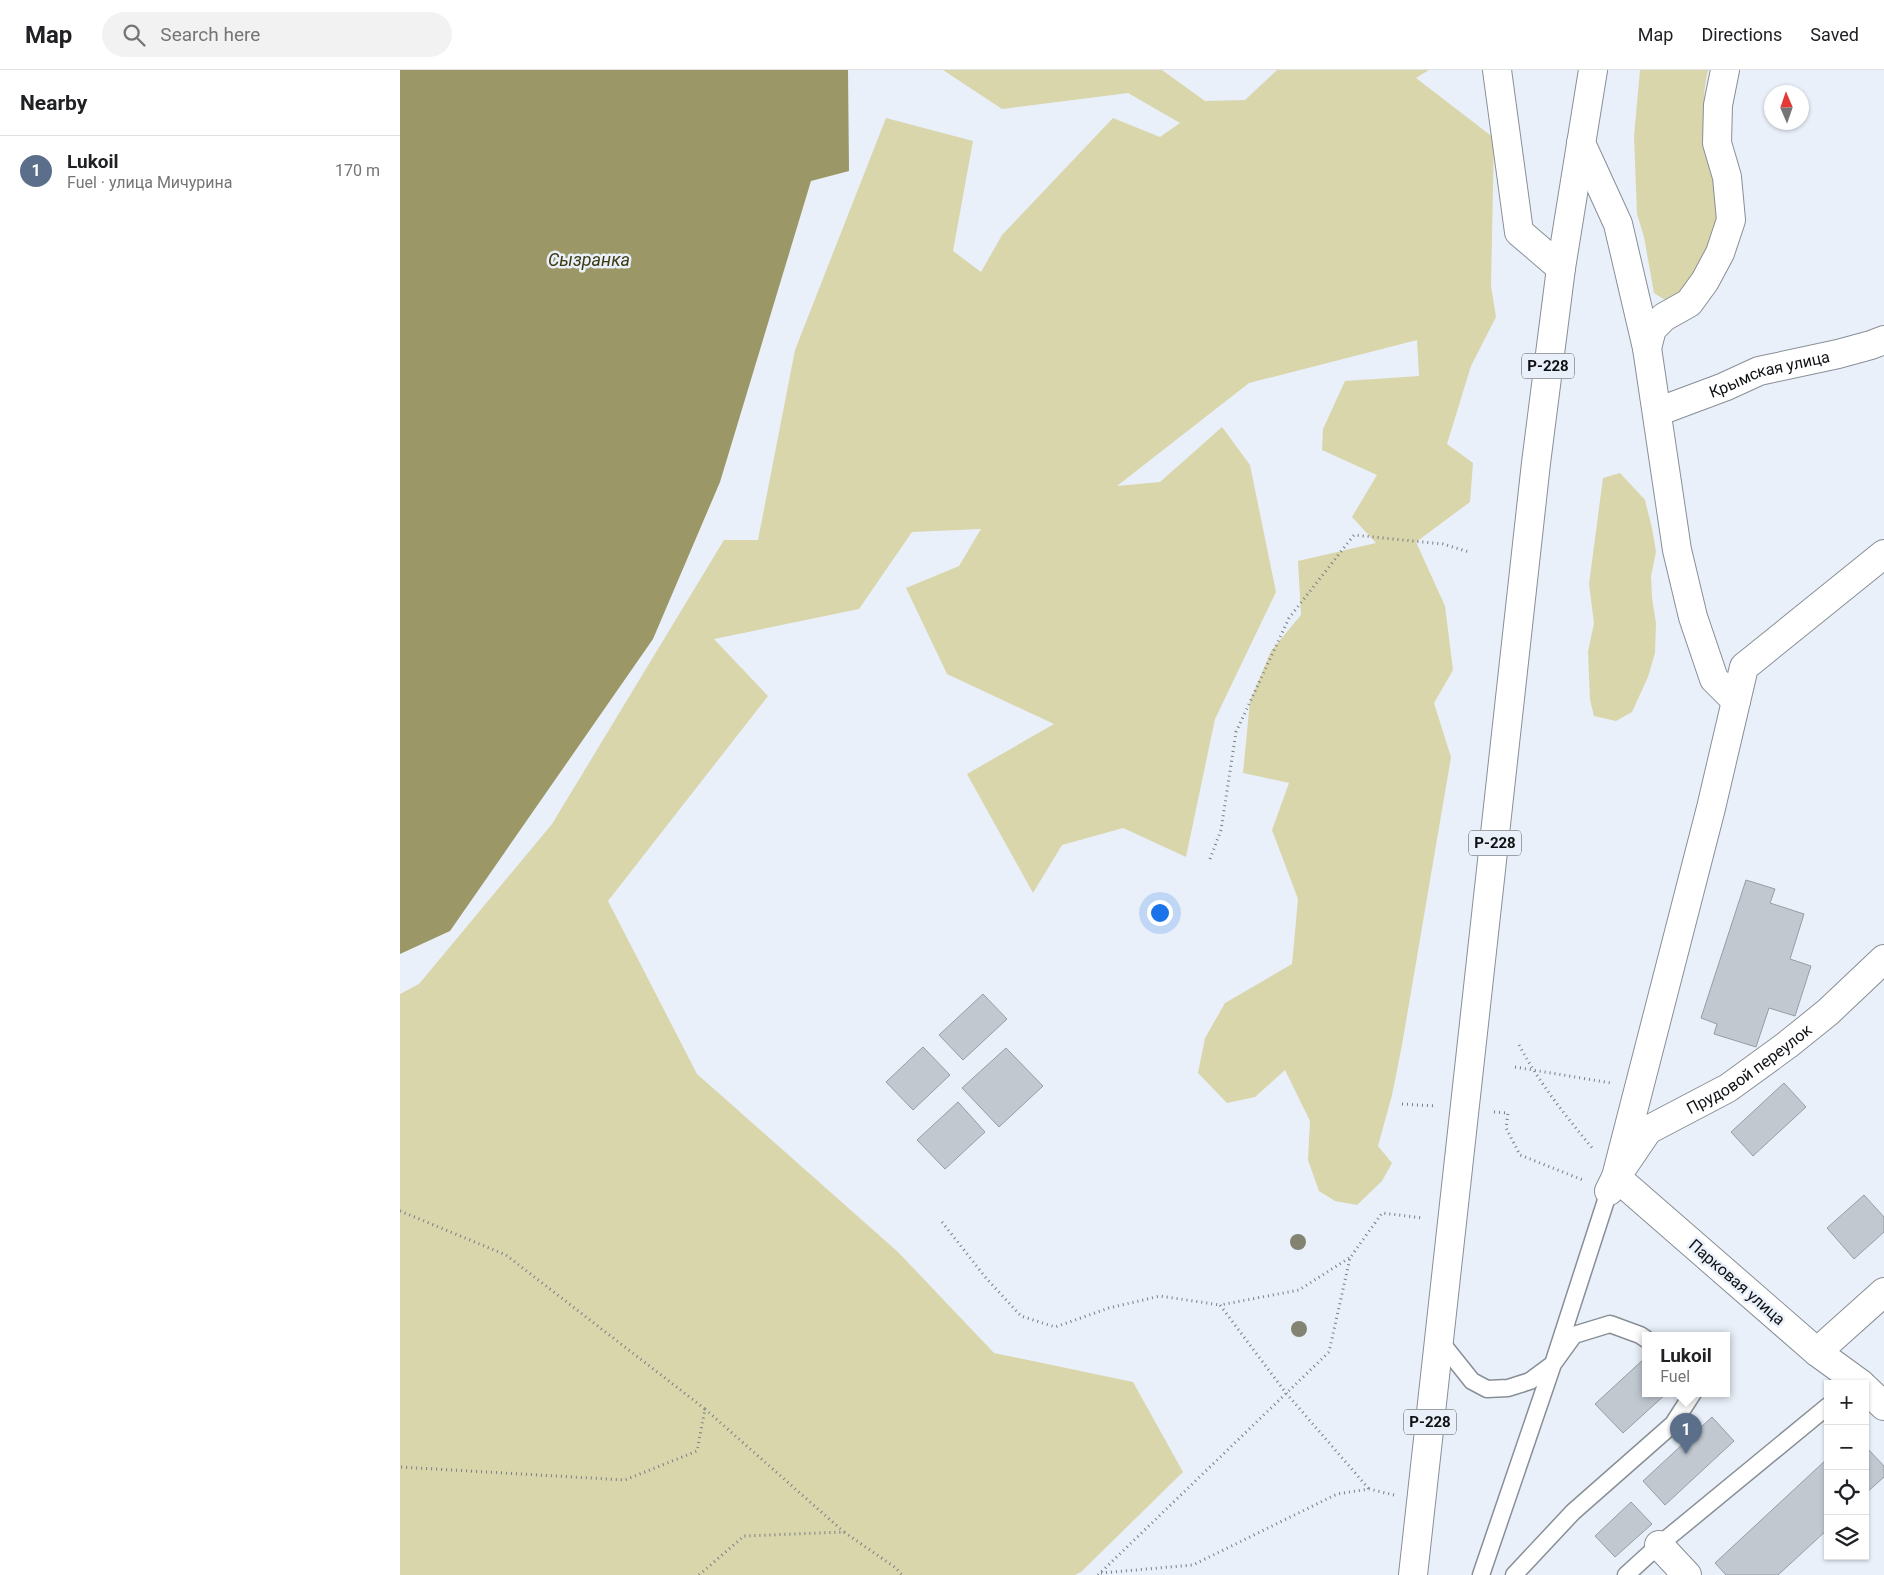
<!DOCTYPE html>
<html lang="en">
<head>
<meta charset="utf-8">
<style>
	:root { --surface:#fff; --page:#f2f2f2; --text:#202124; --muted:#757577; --line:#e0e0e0; --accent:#7f771b }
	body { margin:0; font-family:Roboto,sans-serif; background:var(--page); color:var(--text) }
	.controls { position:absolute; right:15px; bottom:15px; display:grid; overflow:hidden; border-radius:0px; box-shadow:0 1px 4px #0004 }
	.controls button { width:45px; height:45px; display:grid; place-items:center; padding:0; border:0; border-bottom:1px solid var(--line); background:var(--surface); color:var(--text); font:25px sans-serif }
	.compass { position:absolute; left:1364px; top:15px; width:45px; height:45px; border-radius:50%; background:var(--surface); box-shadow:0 1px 4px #0004; rotate:358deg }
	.you { position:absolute; left:759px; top:842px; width:18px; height:18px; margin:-12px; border:4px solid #fff; border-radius:50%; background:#1a73e8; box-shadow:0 0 0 8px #1a73e833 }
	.badge { display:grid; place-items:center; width:32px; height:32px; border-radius:50%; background:var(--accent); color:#fff; font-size:16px; font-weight:700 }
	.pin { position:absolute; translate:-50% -41px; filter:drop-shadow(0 1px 2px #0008) }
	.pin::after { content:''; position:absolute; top:26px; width:18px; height:15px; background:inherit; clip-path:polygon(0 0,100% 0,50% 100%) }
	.popup { position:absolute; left:1242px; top:1262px; width:88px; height:65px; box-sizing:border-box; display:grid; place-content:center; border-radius:0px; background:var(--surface); filter:drop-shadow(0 1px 4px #0005); font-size:16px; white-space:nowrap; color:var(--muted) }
	.popup b { font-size:19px; color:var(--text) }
	.popup::after { content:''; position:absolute; left:50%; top:100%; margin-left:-10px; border:10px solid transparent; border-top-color:var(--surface) }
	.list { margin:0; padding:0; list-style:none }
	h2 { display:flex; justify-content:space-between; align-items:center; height:65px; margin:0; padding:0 20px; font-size:21px }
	h2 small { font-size:16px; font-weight:400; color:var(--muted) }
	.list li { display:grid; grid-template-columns:32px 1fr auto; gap:15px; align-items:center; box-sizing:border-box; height:70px; padding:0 20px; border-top:1px solid var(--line) }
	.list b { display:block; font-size:19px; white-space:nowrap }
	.list p { margin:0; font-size:16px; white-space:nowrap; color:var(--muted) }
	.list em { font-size:16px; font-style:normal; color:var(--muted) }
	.icon { flex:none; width:28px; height:28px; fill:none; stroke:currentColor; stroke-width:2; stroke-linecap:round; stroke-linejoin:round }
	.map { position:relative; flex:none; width:1484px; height:1505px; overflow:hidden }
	header { display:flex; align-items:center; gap:30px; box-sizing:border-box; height:70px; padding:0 25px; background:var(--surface); border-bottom:1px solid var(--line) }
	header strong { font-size:24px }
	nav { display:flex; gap:28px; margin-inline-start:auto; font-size:18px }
	.search { width:350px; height:45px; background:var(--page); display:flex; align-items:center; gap:12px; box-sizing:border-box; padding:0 18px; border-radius:28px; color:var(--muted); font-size:19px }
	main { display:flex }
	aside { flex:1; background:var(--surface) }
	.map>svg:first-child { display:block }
</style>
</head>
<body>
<header>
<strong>Map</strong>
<div class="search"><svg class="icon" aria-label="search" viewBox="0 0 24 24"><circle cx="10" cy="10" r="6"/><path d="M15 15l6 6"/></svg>Search here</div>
<nav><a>Map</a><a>Directions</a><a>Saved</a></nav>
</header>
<main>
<aside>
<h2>Nearby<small></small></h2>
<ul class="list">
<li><span class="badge" style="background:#5c6f8a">1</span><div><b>Lukoil</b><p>Fuel · улица Мичурина</p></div><em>170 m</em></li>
</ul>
</aside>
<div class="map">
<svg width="1484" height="1505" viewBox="0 0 1484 1505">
	<rect width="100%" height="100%" fill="#e9f0f9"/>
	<path fill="#d9d6ac" d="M543,0H762L805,31L845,30L877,0H1029L1016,8L1094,68L1091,216L1096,247L1071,296L1047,374L1073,393L1070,432L1016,472L1045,536L1053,600L1034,633L1051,687L1002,975L992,1025L978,1076L992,1093L982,1111L957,1135L935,1131L919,1121L908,1090L910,1051L885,1000L855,1027L827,1033L798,1003L805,968L825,933L892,894L898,829L872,760L889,713L843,703L850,631L871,581L901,545L898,491L976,473L952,447L977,405L922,380L923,359L945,311L1019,306L1017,270L849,313L717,416L760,412L822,357L850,395L876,522L815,649L786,787L723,758L662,775L633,823L567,704L654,654L547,604L506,518L559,496L581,459L512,462L459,539L314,569L368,626L208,831L297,1004L498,1182L594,1283L733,1312L783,1402L681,1502L675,1505H0V924L19,914L152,754L324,470H358L395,280L486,48L573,71L553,181L581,202L602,165L713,48L760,67L780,53L728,23L602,39Z
		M1240,0H1308C1301,30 1303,61 1309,91C1312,108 1323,139 1320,156C1320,161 1315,168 1313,174C1302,200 1292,218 1265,230L1254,223L1244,167L1237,144L1234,66Z
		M1220,403L1245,430L1252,458L1256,482L1251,506L1252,528L1256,553L1255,583L1248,607L1232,642L1216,651L1194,646L1190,630L1188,582L1194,553L1189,514L1203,408Z"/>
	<path fill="#9b9766" d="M0,0H448L449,101L411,111L320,412L253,569L50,861L0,884Z"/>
	<path fill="#c1c8d0" stroke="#969da5" d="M1346,810L1375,819L1370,833L1404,844L1390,889L1411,896L1395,946L1369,938L1356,977L1314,964L1317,954L1301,948Z
		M583,924L607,949L563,990L539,965Z
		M523,977L550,1005L513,1040L486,1012Z
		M606,978L643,1016L599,1057L562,1018Z
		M1384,1013L1406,1037L1353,1086L1331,1062Z
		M558,1032L585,1062L545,1099L517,1070Z
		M1464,1125L1484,1147V1162L1454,1189L1427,1158Z
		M1246,1287V1323H1267L1223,1363L1195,1334Z
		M1312,1347L1334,1371L1265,1435L1243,1411Z
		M1465,1376L1484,1396V1407L1465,1424Z
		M1428,1388V1459L1378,1505H1326L1315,1493Z
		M1231,1432L1252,1454L1215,1487L1195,1466Z"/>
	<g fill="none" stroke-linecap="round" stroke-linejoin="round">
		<defs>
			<path id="service" d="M1040,1271L1072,1311L1087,1319L1108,1318L1130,1311L1153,1294L1174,1265L1210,1254L1240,1265L1246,1269
				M1081,1505L1153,1294L1209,1121
				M1114,1505L1173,1442L1273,1354L1293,1323
				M1226,1505L1259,1475L1428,1336"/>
			<g id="minor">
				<path d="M1097,0L1119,162L1161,198"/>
				<path d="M1181,73L1218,154L1247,278L1277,480L1293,547L1314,609L1336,631"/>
				<path d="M1247,278L1252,259L1264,247L1289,233L1305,211L1320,183L1331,150L1327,107L1317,73L1318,35L1325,0"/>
				<path id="s1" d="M1257,342L1324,317L1359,301L1438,284L1471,275L1484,270"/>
				<path d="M1209,1121L1216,1107L1311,738L1344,597L1484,484"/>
				<path d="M1417,1282L1484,1222"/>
				<path id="s2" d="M1461,1314L1417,1282L1216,1107L1248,1060L1328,1018L1387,975L1428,942L1484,889"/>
				<path d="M1465,1318L1484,1336"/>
				<path d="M1259,1475L1287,1505"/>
			</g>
			<path id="primary" d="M1013,1505L1136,393L1161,198L1193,0"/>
		</defs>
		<use href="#service" stroke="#888f96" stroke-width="19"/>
		<use href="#minor" stroke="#888f96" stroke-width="30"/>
		<use href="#primary" stroke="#888f96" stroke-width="30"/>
		<path stroke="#7a7e84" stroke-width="3" stroke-dasharray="1 4" stroke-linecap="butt" d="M810,789L821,760L836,662L889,548L954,465L1043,474L1069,482
			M1119,975C1140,1014 1165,1045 1193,1079
			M1115,997L1211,1013
			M1002,1034L1036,1036
			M1094,1042L1108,1043L1106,1058L1120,1085L1183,1110
			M0,1141L106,1185L305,1339L297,1381L225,1410L0,1397
			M542,1152L586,1208L621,1246L655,1257L709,1238L760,1226L820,1235
			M949,1188L899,1220L820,1235L886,1323L969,1419
			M305,1339L444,1462
			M701,1503L793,1495L937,1424L969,1419L994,1425
			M299,1505L344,1466L444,1462L496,1498L502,1505
			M698,1505L929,1282L950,1188L982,1143L1023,1148"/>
		<use href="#service" stroke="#fff" stroke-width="16"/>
		<use href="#minor" stroke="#fff" stroke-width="28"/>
		<use href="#primary" stroke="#fff" stroke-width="28"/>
	</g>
	<g fill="#828371">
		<circle cx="898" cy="1172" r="8"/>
		<circle cx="899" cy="1259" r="8"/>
	</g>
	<g text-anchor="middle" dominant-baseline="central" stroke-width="5" stroke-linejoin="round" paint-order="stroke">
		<g fill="#e9f0f9" stroke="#505458" stroke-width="1">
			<rect x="1122" y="283.5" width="52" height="25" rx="4"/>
			<rect x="1069" y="760.5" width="52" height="25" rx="4"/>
			<rect x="1004" y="1339.5" width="52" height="25" rx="4"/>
		</g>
		<g font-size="15" font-weight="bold" fill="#0e1113">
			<text x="1148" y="296">Р-228</text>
			<text x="1095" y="773">Р-228</text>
			<text x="1030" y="1352">Р-228</text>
		</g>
		<g font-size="16" fill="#0e1113" stroke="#e9f0f9">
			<text stroke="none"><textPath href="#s1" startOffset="119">Крымская улица</textPath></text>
			<text stroke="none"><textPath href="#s2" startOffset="496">Прудовой переулок</textPath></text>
			<text transform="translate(1337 1212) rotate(41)">Парковая улица</text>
		</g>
		<g font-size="18" font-style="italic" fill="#3d3a12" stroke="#e9f0f9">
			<text x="189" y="189">Сызранка</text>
		</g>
	</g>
</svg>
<div class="controls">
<button>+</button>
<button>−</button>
<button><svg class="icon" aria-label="locate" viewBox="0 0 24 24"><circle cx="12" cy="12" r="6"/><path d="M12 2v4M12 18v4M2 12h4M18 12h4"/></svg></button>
<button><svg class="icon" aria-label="layers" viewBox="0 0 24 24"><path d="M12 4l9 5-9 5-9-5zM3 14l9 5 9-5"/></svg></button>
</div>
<svg class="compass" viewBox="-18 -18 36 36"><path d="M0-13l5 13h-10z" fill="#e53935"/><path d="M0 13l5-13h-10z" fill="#757577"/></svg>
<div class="you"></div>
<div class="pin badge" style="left:1286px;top:1384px;background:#5c6f8a">1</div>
<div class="popup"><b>Lukoil</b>Fuel</div>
</div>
</main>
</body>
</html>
